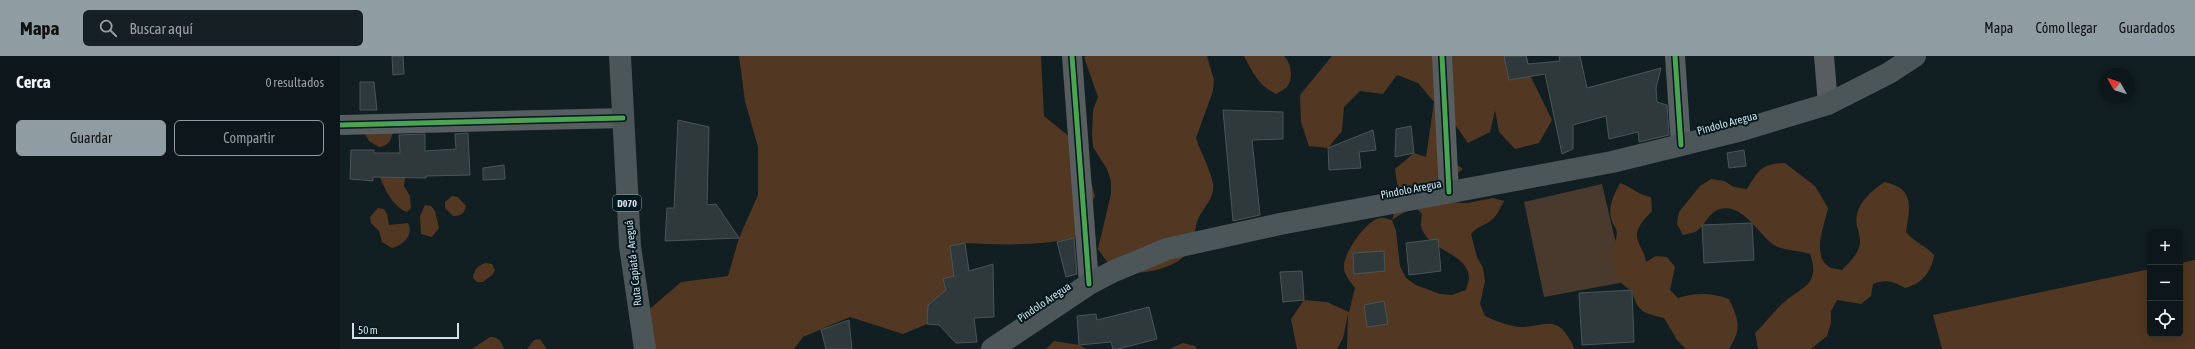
<!DOCTYPE html>
<html lang="es">
<head>
<meta charset="utf-8">
<style>
	:root { --surface:#0d161a; --page:#161f23; --text:#f1f3f6; --muted:#9a9fa2; --line:#2d3539; --accent:#8f9ca1 }
	body { margin:0; font-family:"Asap Condensed",sans-serif; background:var(--page); color:var(--text) }
	.controls { position:absolute; right:12px; bottom:12px; display:grid; overflow:hidden; border-radius:6px; box-shadow:0 2px 10px #0003 }
	.controls button { width:36px; height:36px; display:grid; place-items:center; padding:0; border:0; border-bottom:1px solid var(--line); background:var(--surface); color:var(--text); font:20px sans-serif }
	.compass { position:absolute; left:1759px; top:12px; width:36px; height:36px; border-radius:50%; background:var(--surface); box-shadow:0 2px 10px #0003; rotate:309deg }
	.scale { position:absolute; left:12px; bottom:10px; width:107px; box-sizing:border-box; padding-left:4px; border:2px solid #d3e0e5; border-top:0; font-size:11px; line-height:14px; white-space:nowrap; color:#d3e0e5; -webkit-text-stroke:3px #03181f; paint-order:stroke }
	.list { margin:0; padding:0; list-style:none }
	h2 { display:flex; justify-content:space-between; align-items:center; height:52px; margin:0; padding:0 16px; font-size:17px }
	h2 small { font-size:13px; font-weight:400; color:var(--muted) }
	.actions { display:flex; gap:8px; padding:12px 16px }
	.actions a { flex:1; padding:9px 0; border:1px solid var(--accent); border-radius:6px; text-align:center; font-size:14px; color:var(--accent) }
	.actions .main { background:var(--accent); color:#111 }
	.icon { flex:none; width:22px; height:22px; fill:none; stroke:currentColor; stroke-width:2; stroke-linecap:round; stroke-linejoin:round }
	.map { position:relative; flex:none; width:1855px; height:293px; overflow:hidden }
	header { display:flex; align-items:center; gap:24px; box-sizing:border-box; height:56px; padding:0 20px; background:var(--accent); color:#111 }
	header strong { font-size:19px }
	nav { display:flex; gap:22px; margin-inline-start:auto; font-size:14px }
	.search { width:280px; height:36px; background:var(--page); display:flex; align-items:center; gap:10px; box-sizing:border-box; padding:0 14px; border-radius:6px; color:var(--muted); font-size:15px }
	main { display:flex }
	aside { flex:1; background:var(--surface) }
	.map>svg:first-child { display:block }
</style>
</head>
<body>
<header>
<strong>Mapa</strong>
<div class="search"><svg class="icon" aria-label="search" viewBox="0 0 24 24"><circle cx="10" cy="10" r="6"/><path d="M15 15l6 6"/></svg>Buscar aquí</div>
<nav><a>Mapa</a><a>Cómo llegar</a><a>Guardados</a></nav>
</header>
<main>
<aside>
<h2>Cerca<small>0 resultados</small></h2>
<ul class="list">
</ul>
<div class="actions"><a class="main">Guardar</a><a>Compartir</a></div>
</aside>
<div class="map">
<svg width="1855" height="293" viewBox="0 0 1855 293">
	<rect width="100%" height="100%" fill="#111e22"/>
	<path fill="#493a2d" d="M1262,128L1285,226L1204,241L1184,146Z"/>
	<path fill="#523822" fill-rule="evenodd" d="M399,0H701L704,60L742,91L755,140L735,182C698,190 662,189 625,187L627,203L587,268L563,278L510,261L463,281L454,293H305V257L341,226L388,220L399,182L418,139V91L405,45Z
		M747,0H867L874,24L873,35L856,82C860,95 872,117 873,128C875,141 865,150 859,161C853,173 857,184 849,195C836,213 798,222 776,213C768,209 763,200 758,193L771,138V125L767,113L753,91L752,79L753,54L758,41L744,1Z
		M904,0H944C951,7 954,22 947,31C944,34 939,36 936,38C918,29 913,17 904,0Z
		M992,0H1187L1191,21L1212,64L1199,87L1175,93L1159,76L1155,54L1150,76L1128,87L1114,67L1115,56L1103,99L1123,113L1104,127L1103,146L1128,147L1153,142L1164,145C1160,152 1157,161 1149,166C1142,170 1137,171 1131,178L1137,201L1143,212L1145,225L1140,248L1145,260C1156,265 1168,270 1180,271C1198,272 1214,259 1227,279C1230,284 1233,287 1234,293H1007L1008,258L1003,282L997,293H957L951,263L964,244L987,246L1009,256L1015,232C1011,226 1003,218 1004,210C1004,197 1026,164 1040,162C1043,161 1048,164 1052,164L1059,141L1055,113L1074,97L1086,101L1094,46L1078,27L1057,19L1043,38L1020,35L1004,51L1002,75L988,92L969,90L961,66L960,39ZM1074,150L1082,158C1082,161 1080,167 1081,170C1087,195 1126,195 1129,221C1129,225 1127,230 1126,234L1112,239L1100,238L1076,229L1066,222L1060,210L1056,175L1052,164Z
		M23,75H53C51,85 48,90 39,91L29,85Z
		M1445,107L1475,130L1488,152C1485,167 1476,187 1482,203C1483,206 1488,210 1491,212L1502,214C1508,208 1515,201 1518,194C1522,185 1519,179 1517,170C1513,151 1530,135 1545,126C1575,133 1570,151 1566,176C1575,187 1585,189 1594,199C1592,215 1582,228 1565,232C1553,225 1546,223 1533,228L1531,240L1521,248L1497,244L1491,255V267L1487,280L1471,293H1418L1415,277C1425,268 1433,256 1443,247C1462,230 1481,229 1470,198C1459,194 1444,195 1434,189C1418,178 1403,147 1380,153C1367,157 1366,170 1355,176C1352,177 1347,178 1343,179L1337,168L1339,156L1360,130L1371,123L1384,125L1394,131L1407,133C1419,114 1421,108 1445,107Z
		M66,117L64,130L70,140L71,152L67,156C53,151 43,131 39,118Z
		M1280,127C1292,131 1298,139 1311,141L1312,155C1305,163 1293,173 1298,185C1301,194 1304,194 1306,206L1316,200L1327,201L1335,211L1330,234L1338,242C1356,236 1372,237 1389,243C1399,265 1402,272 1389,293H1346L1337,284L1324,262C1303,257 1297,256 1292,234C1279,229 1270,213 1271,199C1271,192 1277,185 1277,176C1276,172 1273,168 1272,165C1267,151 1274,139 1280,127Z
		M112,140L118,141L126,150C124,158 121,160 113,160L105,152V146Z
		M85,149L91,150L95,155L99,172L92,181L81,178L80,160Z
		M38,152L44,153L47,158L49,169L68,167C74,179 64,189 52,192L42,186L39,175L31,167L30,161Z
		M1855,204V293H1602L1593,259L1810,213V278H1840V207Z
		M146,207L152,208L155,214L152,219L143,226H137L133,222C134,213 138,209 146,207Z
		M150,281C159,281 161,285 164,293H132Z
		M200,283L207,293H187L194,284Z
		M714,285L739,289L746,293H706Z
		M843,287L855,290L857,293H829Z"/>
	<path fill="#2f393c" stroke="#4a5558" d="M52,0H63L64,18L53,19Z
		M1164,0H1186L1188,8L1220,5L1219,0H1240L1247,32L1321,12L1316,32L1317,46L1327,49L1329,79L1299,86L1298,76L1269,83L1266,60L1233,69V93L1222,98L1205,18L1169,24Z
		M20,26H34L37,54H20Z
		M883,54L943,56V83L912,84L920,159L893,165Z
		M338,64L369,71L367,149L376,148L399,182L325,185L327,152H334Z
		M1071,70L1074,97L1055,101L1056,73Z
		M1033,74L1036,94L1019,96L1021,112L989,114L988,92Z
		M128,77L130,119L86,120V122L33,121V125L10,123L11,94H34V97H60L59,79L85,78V95L116,93L115,78Z
		M1404,94L1406,110L1389,112L1387,97Z
		M164,109L165,123L143,124V112Z
		M1412,167L1414,204L1364,207L1362,169Z
		M734,182L737,218L726,221L717,186Z
		M1098,183L1101,215L1069,219L1066,187Z
		M625,187L629,215L653,208L654,261L634,262L637,286L616,287L599,269L587,268L588,249L606,234L603,223L614,220L610,190Z
		M1044,195L1045,215L1014,218L1013,197Z
		M962,215L964,244L943,246L940,216Z
		M1292,234L1294,286L1242,289L1239,237Z
		M1044,245L1048,268L1027,271L1024,249Z
		M809,251L817,283L778,293H773L771,286L739,289L737,260L756,258L757,264Z
		M509,264L512,293H486L481,274Z"/>
	<g fill="none" stroke-linecap="round" stroke-linejoin="round">
		<path stroke="#585e5f" stroke-width="20" d="M732,0L749,228
			M1102,0L1109,136
			M1335,0L1341,89
			M1484,0L1488,48
			M0,69L283,62"/>
		<path stroke="#4c5558" stroke-width="22" d="M280,0L290,190L305,293
			M652,293L749,228L774,215L827,193L940,168L1272,106L1402,74L1488,48L1549,17L1575,0"/>
		<defs>
			<path id="cycleway" d="M732,0L749,228
				M1102,0L1109,136
				M1335,0L1341,89
				M0,69L283,62"/>
		</defs>
		<use href="#cycleway" stroke="#03181f" stroke-width="8"/>
		<use href="#cycleway" stroke="#4ca352" stroke-width="5"/>
	</g>
	<g text-anchor="middle" dominant-baseline="central" stroke-width="4" stroke-linejoin="round" paint-order="stroke">
		<rect fill="#03181f" stroke="#95a4aa" stroke-width="1" x="273" y="139" width="28" height="16" rx="3"/>
		<g font-size="10" font-weight="bold" fill="#d3e0e5">
			<text x="287" y="147">D070</text>
		</g>
		<g font-size="11" fill="#d3e0e5" stroke="#03181f">
			<text transform="translate(1387 67) rotate(-15)">Pindolo Aregua</text>
			<text transform="translate(1071 133) rotate(-11)">Pindolo Aregua</text>
			<text transform="translate(293 207) rotate(-96)">Ruta Capiatá - Areguá</text>
			<text transform="translate(704 246) rotate(-34)">Pindolo Aregua</text>
		</g>
	</g>
</svg>
<div class="controls">
<button>+</button>
<button>−</button>
<button><svg class="icon" aria-label="locate" viewBox="0 0 24 24"><circle cx="12" cy="12" r="6"/><path d="M12 2v4M12 18v4M2 12h4M18 12h4"/></svg></button>
</div>
<svg class="compass" viewBox="-18 -18 36 36"><path d="M0-13l5 13h-10z" fill="#e53935"/><path d="M0 13l5-13h-10z" fill="#9a9fa2"/></svg>
<div class="scale">50 m</div>
</div>
</main>
</body>
</html>
